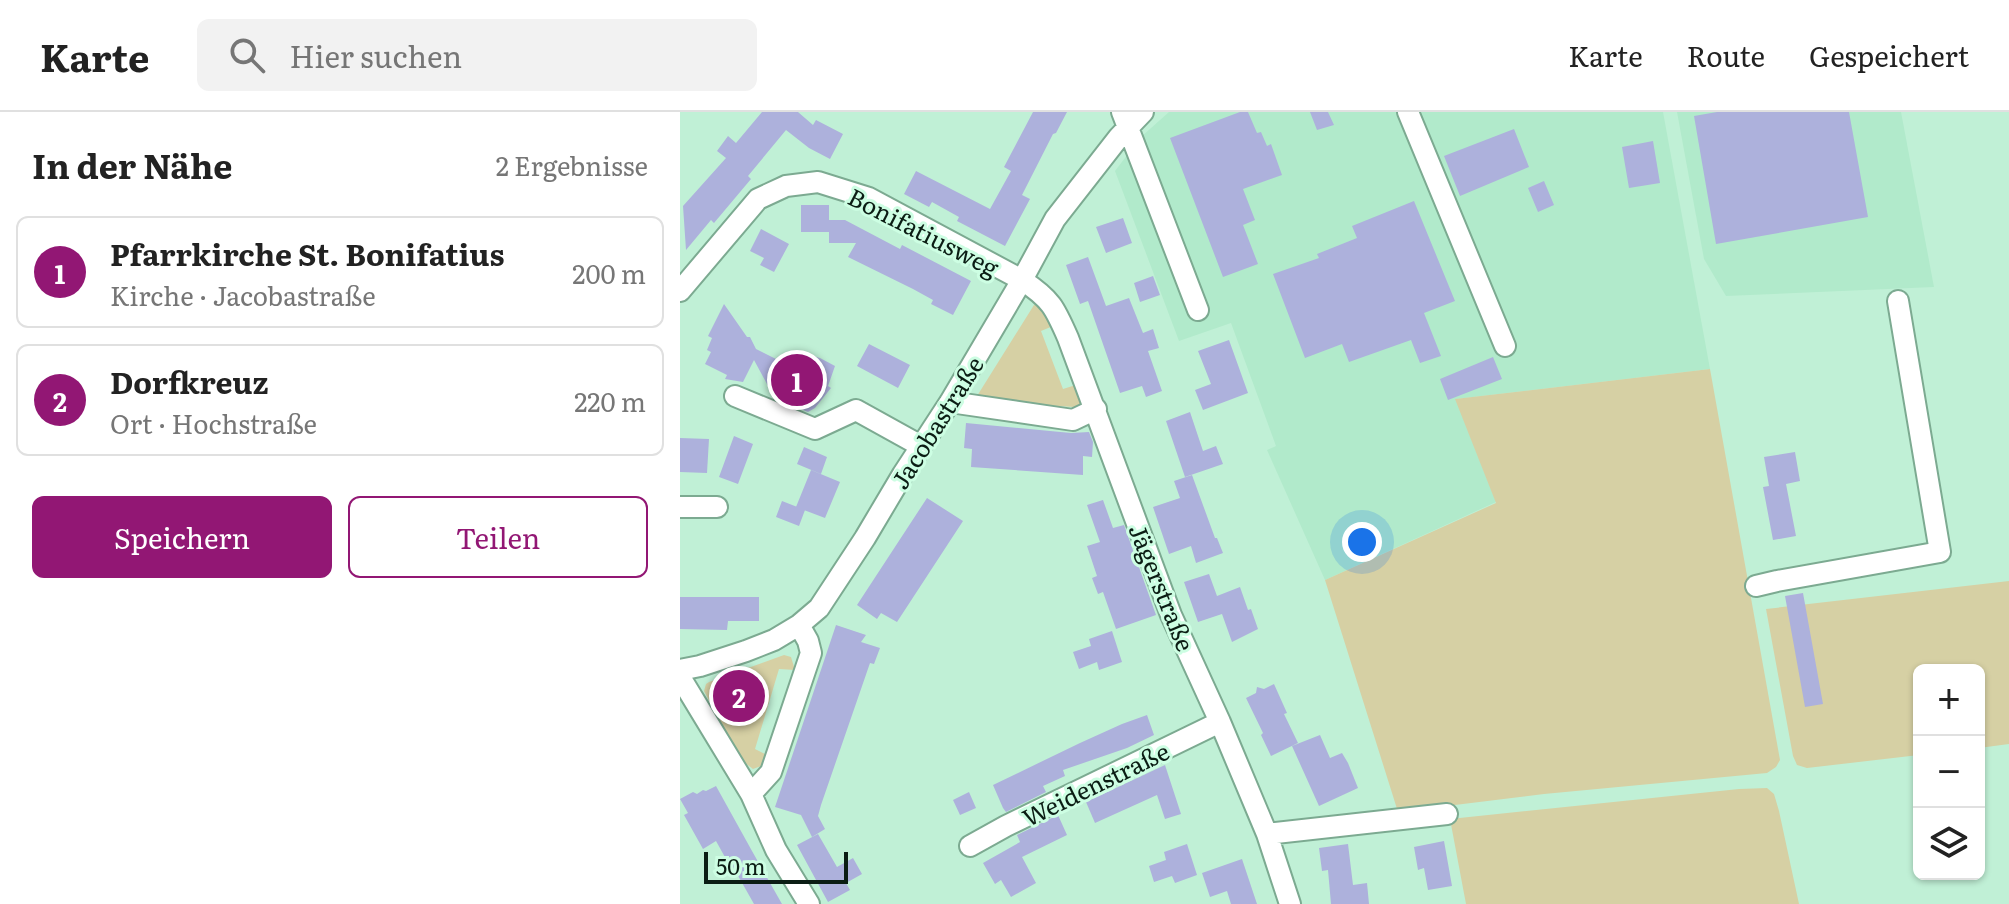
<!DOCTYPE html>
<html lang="de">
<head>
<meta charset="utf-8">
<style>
	:root { --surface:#fff; --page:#f2f2f2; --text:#222; --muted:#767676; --line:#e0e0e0; --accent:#921774 }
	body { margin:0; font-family:Literata,serif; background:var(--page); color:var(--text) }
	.controls { position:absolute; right:24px; bottom:24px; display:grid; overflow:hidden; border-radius:12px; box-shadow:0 2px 6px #0004 }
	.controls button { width:72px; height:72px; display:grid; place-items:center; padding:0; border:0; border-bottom:2px solid var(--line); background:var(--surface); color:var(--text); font:40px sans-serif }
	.scale { position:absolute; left:24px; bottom:20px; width:144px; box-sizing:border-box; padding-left:8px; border:4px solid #0b1d14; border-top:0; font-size:22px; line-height:28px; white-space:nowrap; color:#0b1d14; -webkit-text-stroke:6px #cdfee3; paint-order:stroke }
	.you { position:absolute; left:682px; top:430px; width:28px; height:28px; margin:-20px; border:6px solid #fff; border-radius:50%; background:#1a73e8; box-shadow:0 0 0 12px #1a73e833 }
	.badge { display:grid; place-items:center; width:52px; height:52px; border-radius:50%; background:var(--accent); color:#fff; font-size:26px; font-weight:700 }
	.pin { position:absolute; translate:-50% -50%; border:4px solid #fff; box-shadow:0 2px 8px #0006 }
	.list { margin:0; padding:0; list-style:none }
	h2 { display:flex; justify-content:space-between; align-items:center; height:104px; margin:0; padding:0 32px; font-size:34px }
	h2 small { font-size:26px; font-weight:400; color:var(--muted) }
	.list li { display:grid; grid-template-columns:52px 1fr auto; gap:24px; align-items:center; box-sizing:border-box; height:112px; margin:0 16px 16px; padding:0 16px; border:2px solid var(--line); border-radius:12px }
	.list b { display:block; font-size:30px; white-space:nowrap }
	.list p { margin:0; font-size:26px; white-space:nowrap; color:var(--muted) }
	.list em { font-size:26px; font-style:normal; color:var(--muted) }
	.actions { display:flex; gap:16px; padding:24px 32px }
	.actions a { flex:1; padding:18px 0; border:2px solid var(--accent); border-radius:12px; text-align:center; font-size:28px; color:var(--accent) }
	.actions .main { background:var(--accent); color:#fff }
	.icon { flex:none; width:44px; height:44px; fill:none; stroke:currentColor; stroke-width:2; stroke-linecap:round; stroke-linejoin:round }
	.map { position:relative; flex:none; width:1329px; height:792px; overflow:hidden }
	header { display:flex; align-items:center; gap:48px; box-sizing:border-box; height:112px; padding:0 40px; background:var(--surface); border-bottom:2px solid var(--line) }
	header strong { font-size:38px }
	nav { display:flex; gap:44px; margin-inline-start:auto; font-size:28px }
	.search { width:560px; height:72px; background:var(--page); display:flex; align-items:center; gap:20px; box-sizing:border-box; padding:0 28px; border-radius:12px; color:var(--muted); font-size:30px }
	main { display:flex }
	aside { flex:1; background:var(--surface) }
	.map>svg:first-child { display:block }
</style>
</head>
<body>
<header>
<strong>Karte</strong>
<div class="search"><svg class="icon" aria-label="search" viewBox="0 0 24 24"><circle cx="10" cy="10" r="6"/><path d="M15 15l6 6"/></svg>Hier suchen</div>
<nav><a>Karte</a><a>Route</a><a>Gespeichert</a></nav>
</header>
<main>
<aside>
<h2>In der Nähe<small>2 Ergebnisse</small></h2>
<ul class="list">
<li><span class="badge">1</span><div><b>Pfarrkirche St. Bonifatius</b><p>Kirche · Jacobastraße</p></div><em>200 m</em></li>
<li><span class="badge">2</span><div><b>Dorfkreuz</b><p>Ort · Hochstraße</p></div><em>220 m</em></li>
</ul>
<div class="actions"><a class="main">Speichern</a><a>Teilen</a></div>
</aside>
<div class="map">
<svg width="1329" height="792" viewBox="0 0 1329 792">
	<rect width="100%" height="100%" fill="#c0f0d6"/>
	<path fill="#b1eacb" d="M489,0H983L1030,257L776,287L816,390L645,468L587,338L596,334L551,211L499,229L435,59L461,25Z
		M997,0H1221L1254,175L1046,184L1024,147Z"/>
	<path fill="#d6d0a4" d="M354,193L360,194L378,212L361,219L383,277L399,272L405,291L394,295L334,291L297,284Z
		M1030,257L1100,648L1096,655L1087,661L864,682L718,700L645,468L816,391L775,287Z
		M1329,469V632L1299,636V558H1239V643L1127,656L1117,653L1113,644L1086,497Z
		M104,543L111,545L115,558L99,557L75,637L87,643L81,654L73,657L60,647L24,579L26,572L29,570Z
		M1087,676L1094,682L1099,699L1119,792H786L770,707L1059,677Z"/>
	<path fill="#adb1dc" d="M82,0H118L133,13L136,8L163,22L150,47L129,36L106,18L68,64L71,67L34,111L31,108L6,138L3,94L46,46L37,39L48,24L56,31Z
		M353,0H387L376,21L373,22L342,83L350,87L325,134L277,109L279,105L252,90L249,95L224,82L236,59L310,97L331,59L324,55Z
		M560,0H568L577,21L581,20L587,34L591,32L602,63L563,77L575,108L563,113L578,152L543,165L490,26Z
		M630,0H648L654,13L637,18Z
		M1037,0H1169L1188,105L1036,132L1014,4Z
		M834,17L849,55L780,84L764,44Z
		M973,29L980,71L949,76L942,35Z
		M864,69L874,93L858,100L848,76Z
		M734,89L775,189L744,201L761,244L740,251L731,228L669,250L662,232L625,246L593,162L639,146L637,142L677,126L672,114Z
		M121,93H149V120H121Z
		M443,106L452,131L426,141L416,115Z
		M149,108H165L220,137L222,133L291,169L273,203L251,192L253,188L233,177L168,145L176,131H149Z
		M81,117L109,132L94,160L80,153L84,146L70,139Z
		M408,145L426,194L449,186L463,221L473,217L479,236L468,239L482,279L466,285L462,274L440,281L408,189L400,192L386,153Z
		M473,164L480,183L460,190L454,171Z
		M44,192L67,225H70L76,237L96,247L110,243L125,242L140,246L155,254L148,274L151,276L135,296L128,300L107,291L98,283L94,285L74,248L63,270L45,267L47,263L25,252L31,240L27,238L32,226L28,224Z
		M549,228L568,281L523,298L515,278L531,272L518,239Z
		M189,232L230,253L218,276L177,254Z
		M813,245L822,267L768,288L760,267Z
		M510,300L523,339L536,334L543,352L505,365L486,309Z
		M286,311L391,321L409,320L413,330L412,345L403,344V363L291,355L292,337L284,336Z
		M54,324L73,332L58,372L39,365Z
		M0,326L29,327L27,361L0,360Z
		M124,335L147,345L141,362L117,352Z
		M1115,340L1120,369L1106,372L1116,424L1093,428L1083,375L1089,374L1084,345Z
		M131,358L160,370L145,406L116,395Z
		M512,363L535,426H537L543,441L516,451L511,434L489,442L473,395L500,386L494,369Z
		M247,386L283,409L217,510L201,501L197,507L177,493Z
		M423,388L433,416L444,413L476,503L436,517L423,480L418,482L412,466L417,464L407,434L420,430L407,393Z
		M102,389L125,398L119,414L96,405Z
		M529,462L537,484L560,475L568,498L571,497L578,517L552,530L542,502L518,510L504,470Z
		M1123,481L1143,592L1125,595L1105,484Z
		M0,485H79V509H48L47,518L0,517Z
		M156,513L186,523L181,530L200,536L194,552L190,551L141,693L138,704L145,717L132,725L121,703L95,695Z
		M432,519L442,550L419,558L417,550L399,557L393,540L411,534L409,527Z
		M594,572L607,601L604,602L618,631L591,644L581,623L583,621L566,586L576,581L577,575L584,577Z
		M467,603L474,623L447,636L383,658L385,664L363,674L366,680L326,700L323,696L313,673L400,631L442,612Z
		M640,623L650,646L662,641L668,651L678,676L639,694L612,634Z
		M485,653L501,702L485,707L477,683L415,711L406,690Z
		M36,674L72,739L102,792H74L48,746L46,747L36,729L23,737L4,703L8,701L0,687L13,680L17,682L23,678L26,679Z
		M289,680L296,696L280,703L273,688Z
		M378,703L387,723L342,745L356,771L331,785L321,768L315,772L303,751L340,730L337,723Z
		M138,722L157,755L173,746L182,762L166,771L170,778L148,790L117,733Z
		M764,729L772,774L748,778L744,756L738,758L734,735Z
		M507,732L517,763L495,771L492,764L474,770L469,754L486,748L484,740Z
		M668,732L673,773L687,771L689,792H651L648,758L642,759L639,736Z
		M562,747L577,792H551L547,779L530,785L522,761Z"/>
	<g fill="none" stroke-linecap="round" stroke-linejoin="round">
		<defs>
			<path id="minor" d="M442,0L518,198
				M728,0L825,234
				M0,179L78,87L106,74L138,70L189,86L342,168C371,187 375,196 388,226L491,503L540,610L587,722L610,792
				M55,284L135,317L176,298L241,334
				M270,290L393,308L416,297
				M0,395H37
				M1076,474L1097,469L1260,440L1218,189
				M0,558L20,554L66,539L94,528L119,513L139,496L185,426L223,362L270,290L342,168L375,107L439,25L463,0
				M0,565L71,682L96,738L129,792
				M71,682L91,660L131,541L128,529L119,513
				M587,722L767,702
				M290,734L326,714L540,610"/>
		</defs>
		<use href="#minor" stroke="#7caa91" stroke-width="24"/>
		<use href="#minor" stroke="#fff" stroke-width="20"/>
	</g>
	<g text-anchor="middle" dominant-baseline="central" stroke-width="6" stroke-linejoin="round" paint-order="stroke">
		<g font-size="24" fill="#0b1d14" stroke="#cdfee3">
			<text transform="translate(244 119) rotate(27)">Bonifatiusweg</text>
			<text transform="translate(256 310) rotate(-58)">Jacobastraße</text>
			<text transform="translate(483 475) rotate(68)">Jägerstraße</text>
			<text transform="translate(415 671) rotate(-26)">Weidenstraße</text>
		</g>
	</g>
</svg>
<div class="controls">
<button>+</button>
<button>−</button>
<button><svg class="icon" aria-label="layers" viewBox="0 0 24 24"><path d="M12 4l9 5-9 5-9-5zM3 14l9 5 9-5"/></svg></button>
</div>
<div class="scale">50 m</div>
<div class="you"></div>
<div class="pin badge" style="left:117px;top:268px">1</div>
<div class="pin badge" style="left:59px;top:584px">2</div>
</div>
</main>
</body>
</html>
